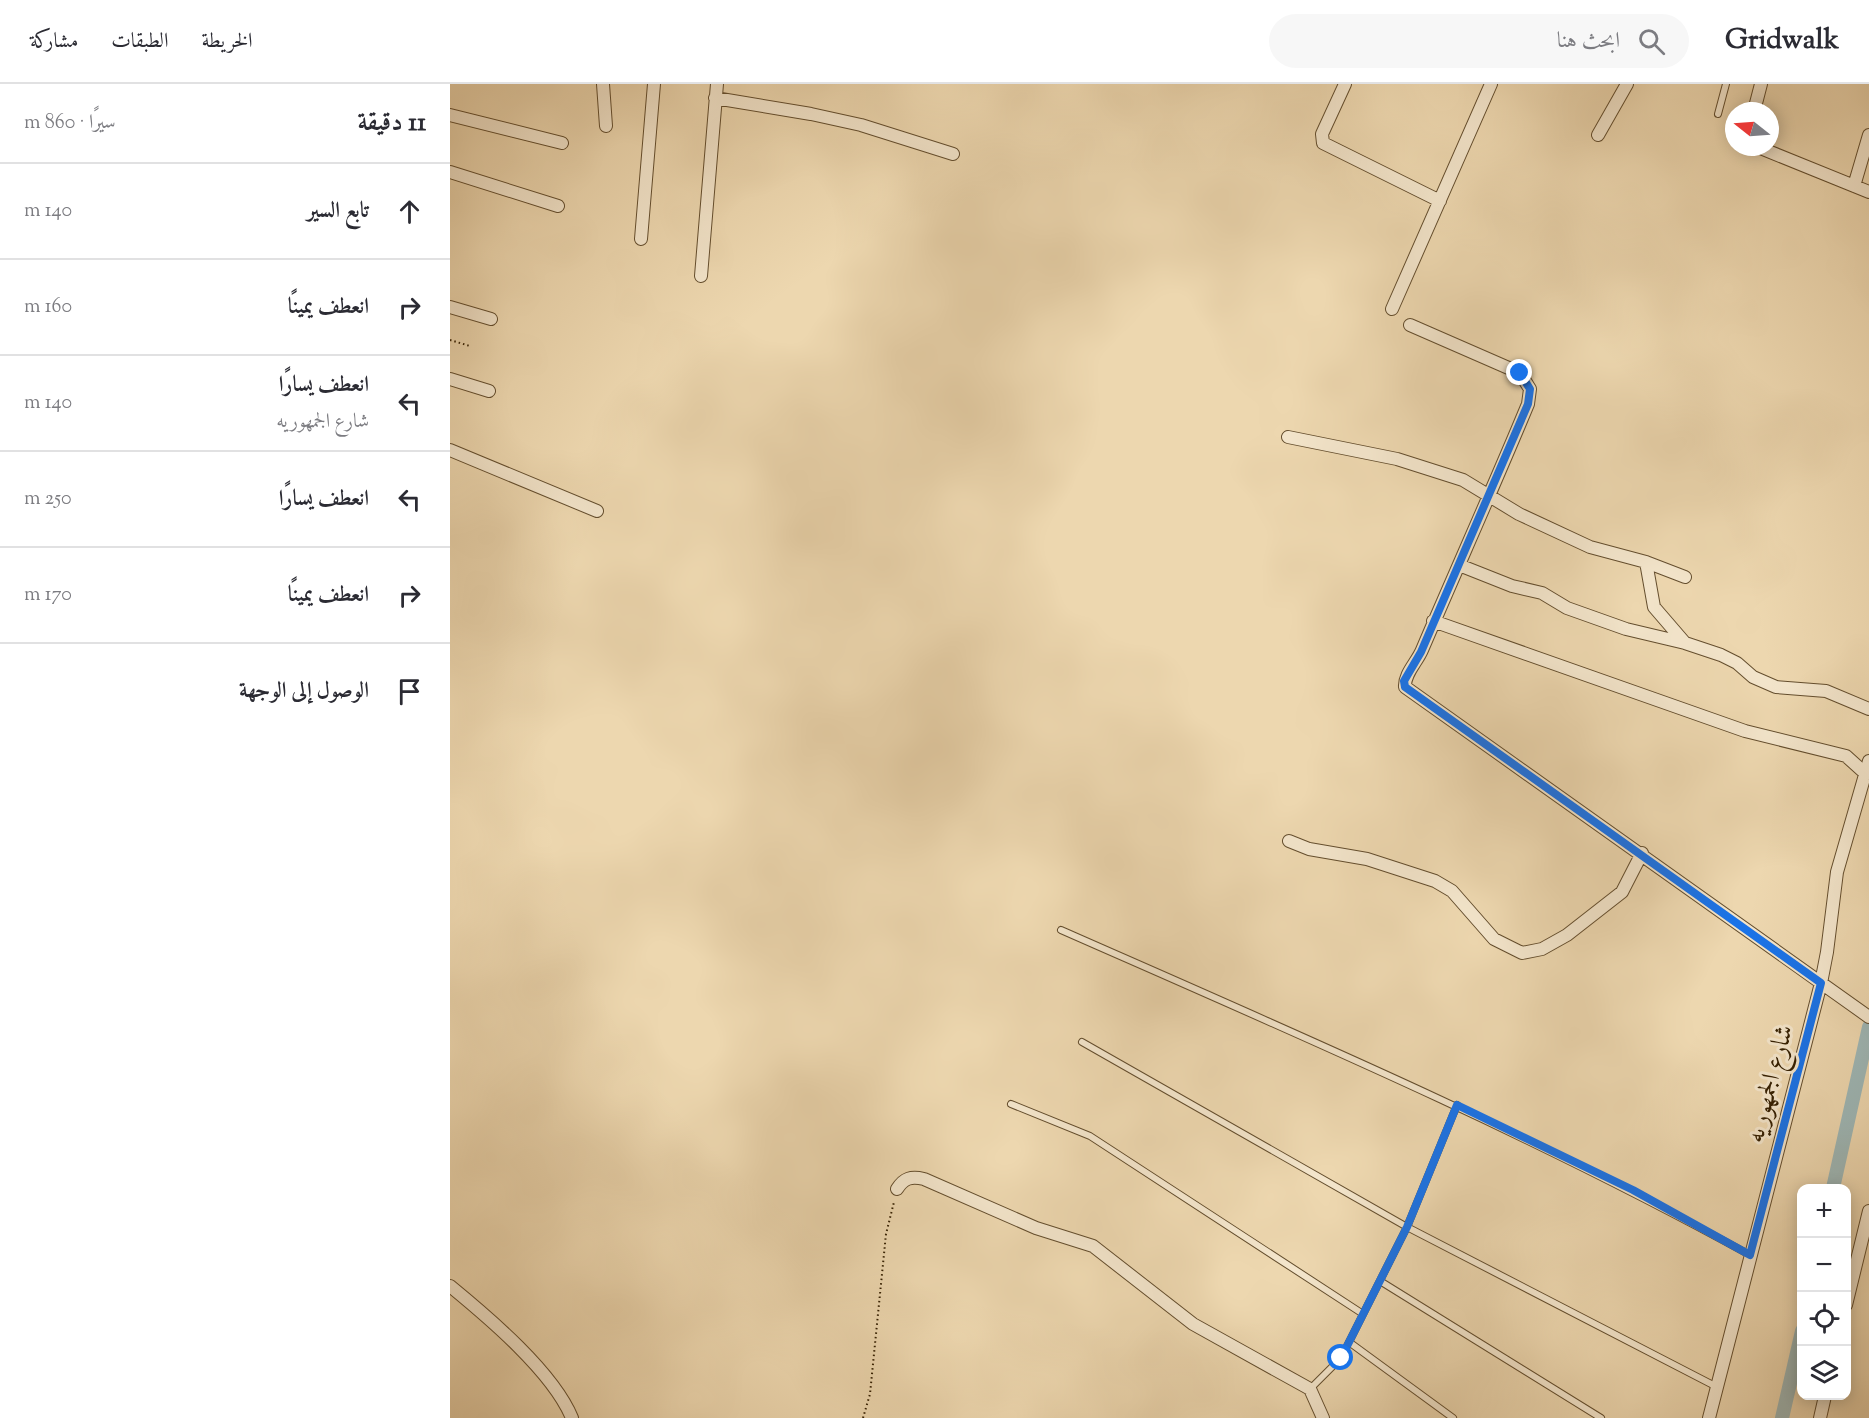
<!DOCTYPE html>
<html lang="ar">
<head>
<meta charset="utf-8">
<style>
	:root { --surface:#fff; --page:#f7f7f7; --text:#2b2b33; --muted:#7c7c81; --line:#e1e1e2 }
	body { margin:0; font-family:"Sorts Mill Goudy",Amiri,serif; background:var(--page); color:var(--text); direction:rtl }
	.controls { position:absolute; right:18px; bottom:18px; display:grid; overflow:hidden; border-radius:12px; box-shadow:0 3px 15px #0003 }
	.controls button { width:54px; height:54px; display:grid; place-items:center; padding:0; border:0; border-bottom:2px solid var(--line); background:var(--surface); color:var(--text); font:30px sans-serif }
	.compass { position:absolute; left:1275px; top:18px; width:54px; height:54px; border-radius:50%; background:var(--surface); box-shadow:0 3px 15px #0003; rotate:287deg }
	.stop { position:absolute; width:18px; height:18px; margin:-14px; border:4px solid #1a73e8; border-radius:50%; background:#fff }
	.stop.end { background:#1a73e8; border-color:#fff; box-shadow:0 2px 6px #0008 }
	.list { margin:0; padding:0; list-style:none }
	h2 { display:flex; justify-content:space-between; align-items:center; height:78px; margin:0; padding:0 24px; font-size:26px }
	h2 small { font-size:20px; font-weight:400; color:var(--muted) }
	.list li { display:grid; grid-template-columns:39px 1fr auto; gap:18px; align-items:center; box-sizing:border-box; height:96px; padding:0 24px; border-top:2px solid var(--line) }
	.list b { display:block; font-size:22px; white-space:nowrap }
	.list p { margin:0; font-size:20px; white-space:nowrap; color:var(--muted) }
	.list em { font-size:20px; font-style:normal; color:var(--muted) }
	.icon { flex:none; width:33px; height:33px; fill:none; stroke:currentColor; stroke-width:2; stroke-linecap:round; stroke-linejoin:round }
	.map { position:relative; flex:none; width:1419px; height:1334px; overflow:hidden; direction:ltr }
	header { display:flex; align-items:center; gap:36px; box-sizing:border-box; height:84px; padding:0 30px; background:var(--surface); border-bottom:2px solid var(--line) }
	header strong { font-size:28px }
	nav { display:flex; gap:33px; margin-inline-start:auto; font-size:21px }
	.search { width:420px; height:54px; background:var(--page); display:flex; align-items:center; gap:15px; box-sizing:border-box; padding:0 21px; border-radius:33px; color:var(--muted); font-size:22px }
	main { display:flex }
	aside { flex:1; background:var(--surface) }
	.map>svg:first-child { display:block }
</style>
</head>
<body>
<header>
<strong>Gridwalk</strong>
<div class="search"><svg class="icon" aria-label="search" viewBox="0 0 24 24"><circle cx="10" cy="10" r="6"/><path d="M15 15l6 6"/></svg>ابحث هنا</div>
<nav><a>الخريطة</a><a>الطبقات</a><a>مشاركة</a></nav>
</header>
<main>
<div class="map">
<svg width="1419" height="1334" viewBox="0 0 1419 1334">
	<rect width="100%" height="100%" fill="#edd7af"/>
	<filter id="stains"><feTurbulence type="fractalNoise" baseFrequency=".00333" numOctaves="4"/><feColorMatrix values="0 0 0 0 .2 0 0 0 0 .09 0 0 0 0 .02 0 0 0 .5 -.17"/></filter>
	<radialGradient id="worn" r=".72"><stop offset=".6" stop-color="#630" stop-opacity="0"/><stop offset="1" stop-color="#630" stop-opacity=".3"/></radialGradient>
	<g fill="none" stroke-linecap="round" stroke-linejoin="round">
		<path stroke="#9eb7b6" stroke-width="14" d="M1383,1104L1419,943
			M1332,1334L1352,1247"/>
		<defs>
			<path id="service" d="M1268,30L1276,0
				M611,846C845,949 1076,1048 1300,1171
				M632,958L957,1143L1265,1302
				M561,1020L640,1052L913,1230
				M930,1197L1151,1334
				M899,1258L1003,1334
				M860,1305L891,1274L957,1143L1007,1021"/>
			<path id="minor" d="M153,0L156,42
				M895,0L872,50L873,59L990,117
				M265,14L361,30L411,41L503,70
				M1304,27L1311,0
				M0,31L112,59
				M1148,51L1177,0
				M1308,63L1419,108
				M0,88L108,122
				M1404,102L1419,51
				M191,155L204,0
				M251,192L267,0
				M0,223L41,235
				M942,225L1041,0
				M960,241L1070,289L1080,305L1078,320C1044,402 1007,484 972,566C967,578 954,590 955,603L1419,933
				M0,295L39,307
				M838,353L947,375L1013,396L1069,430L1140,463L1196,478L1235,493
				M0,366L147,427
				M1196,478L1204,523L1235,559
				M1009,481L1062,502L1092,509L1117,524L1176,545L1235,559L1271,571L1287,579L1303,593L1326,603L1376,607L1419,625
				M983,537L1295,647L1396,672L1416,690
				M839,757L859,765L917,775L985,797L1002,807L1044,855L1072,869L1092,865L1117,851L1172,808L1192,769
				M447,1105C454,1094 461,1092 474,1095L586,1144L643,1162L743,1240L860,1305L873,1334
				M0,1202C39,1234 103,1288 122,1334
				M1396,1221L1419,1127
				M1259,1334L1371,899L1377,868L1387,788L1419,677
				M1370,1334L1375,1312"/>
		</defs>
		<use href="#service" stroke="#644e2e" stroke-width="8"/>
		<use href="#minor" stroke="#644e2e" stroke-width="14"/>
		<path stroke="#362103" stroke-width="2" stroke-dasharray="1.5 3" stroke-linecap="butt" d="M0,256L20,262
			M413,1334L420,1310L436,1150L444,1118"/>
		<use href="#service" stroke="#f3e5cb" stroke-width="6"/>
		<use href="#minor" stroke="#f3e5cb" stroke-width="12"/>
	</g>
	<g fill="none" stroke-linecap="round" stroke-linejoin="round">
		<path stroke="#1a73e8" stroke-width="8" d="M891,1274L957,1143L1007,1021L1183,1106L1300,1171L1371,899L955,603L954,597L971,568L1078,320L1080,305L1070,289"/>
	</g>
	<g text-anchor="middle" dominant-baseline="central" stroke-width="6" stroke-linejoin="round" paint-order="stroke">
		<g font-size="26" fill="#362103" stroke="#f3e5cb">
			<text transform="translate(1321 1000) rotate(-75)">شارع الجمهوريه</text>
		</g>
	</g>
	<rect width="100%" height="100%" filter="url(#stains)"/>
	<rect width="100%" height="100%" fill="url(#worn)"/>
</svg>
<div class="controls">
<button>+</button>
<button>−</button>
<button><svg class="icon" aria-label="locate" viewBox="0 0 24 24"><circle cx="12" cy="12" r="6"/><path d="M12 2v4M12 18v4M2 12h4M18 12h4"/></svg></button>
<button><svg class="icon" aria-label="layers" viewBox="0 0 24 24"><path d="M12 4l9 5-9 5-9-5zM3 14l9 5 9-5"/></svg></button>
</div>
<svg class="compass" viewBox="-18 -18 36 36"><path d="M0-13l5 13h-10z" fill="#e53935"/><path d="M0 13l5-13h-10z" fill="#7c7c81"/></svg>
<div class="stop" style="left:891px;top:1274px"></div>
<div class="stop end" style="left:1070px;top:289px"></div>
</div>
<aside>
<h2>11 دقيقة<small>سيرًا · 860 m</small></h2>
<ul class="list">
<li><svg class="icon" aria-label="ahead" viewBox="0 0 24 24"><path d="M12 20V5M6 11l6-6 6 6"/></svg><div><b>تابع السير</b></div><em>140 m</em></li>
<li><svg class="icon" aria-label="right" viewBox="0 0 24 24"><path d="M7 20v-9h11M14 6l5 5-5 5"/></svg><div><b>انعطف يمينًا</b></div><em>160 m</em></li>
<li><svg class="icon" aria-label="left" viewBox="0 0 24 24"><path d="M17 20v-9H6M10 6l-5 5 5 5"/></svg><div><b>انعطف يسارًا</b><p>شارع الجمهوريه</p></div><em>140 m</em></li>
<li><svg class="icon" aria-label="left" viewBox="0 0 24 24"><path d="M17 20v-9H6M10 6l-5 5 5 5"/></svg><div><b>انعطف يسارًا</b></div><em>250 m</em></li>
<li><svg class="icon" aria-label="right" viewBox="0 0 24 24"><path d="M7 20v-9h11M14 6l5 5-5 5"/></svg><div><b>انعطف يمينًا</b></div><em>170 m</em></li>
<li><svg class="icon" aria-label="arrive" viewBox="0 0 24 24"><path d="M6 21V4h12l-3 4 3 4H6"/></svg><div><b>الوصول إلى الوجهة</b></div></li>
</ul>
</aside>
</main>
</body>
</html>
